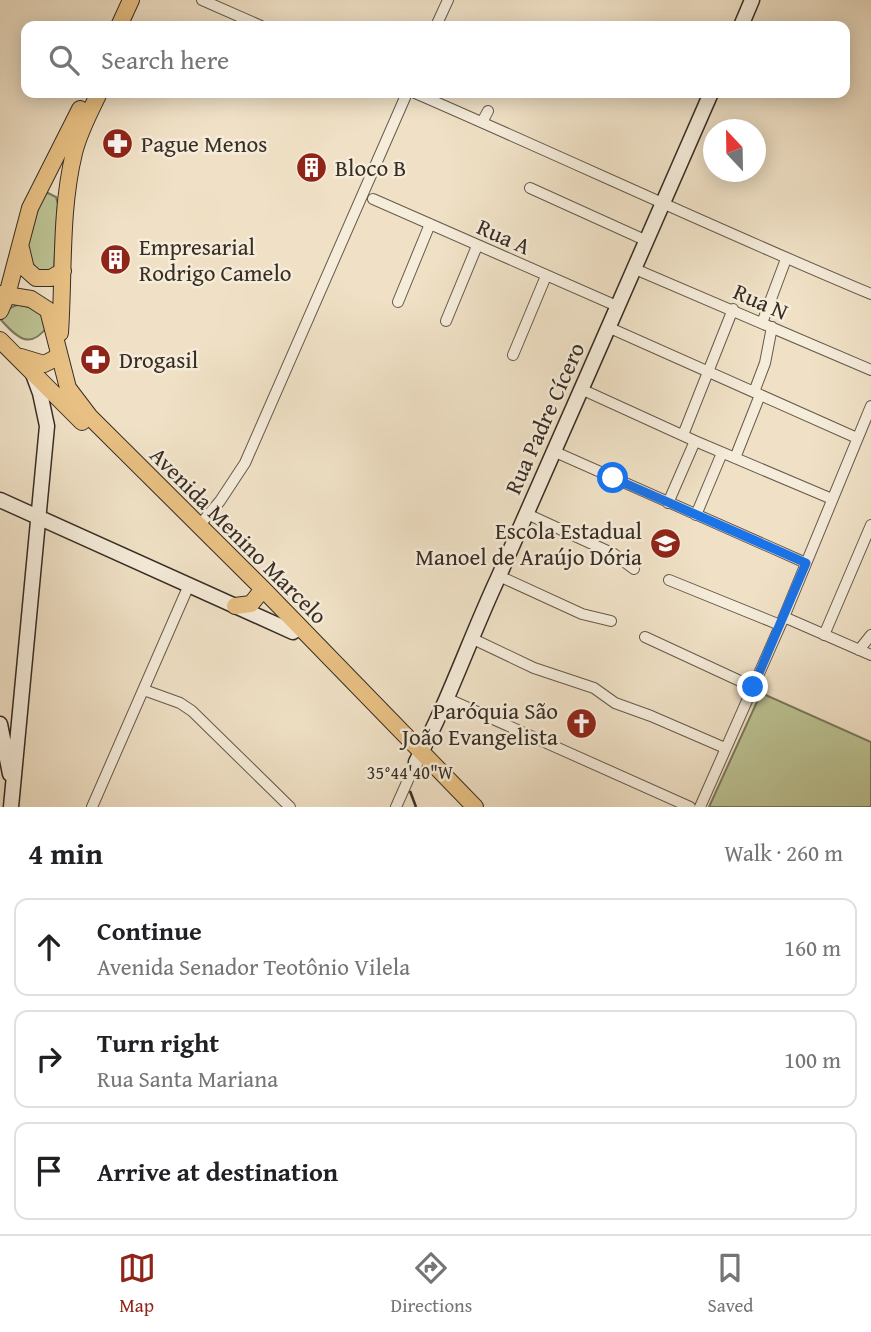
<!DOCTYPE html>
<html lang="en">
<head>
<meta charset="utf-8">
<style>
	:root { --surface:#fff; --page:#f6f6f6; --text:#202124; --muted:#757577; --line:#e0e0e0; --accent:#8f2418 }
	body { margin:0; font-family:"Gentium Book Plus",serif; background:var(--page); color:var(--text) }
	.compass { position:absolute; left:703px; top:119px; width:63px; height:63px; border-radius:50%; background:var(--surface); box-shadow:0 4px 18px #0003; rotate:338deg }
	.stop { position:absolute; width:21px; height:21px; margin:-16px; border:5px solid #1a73e8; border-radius:50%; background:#fff }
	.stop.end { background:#1a73e8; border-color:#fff; box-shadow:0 2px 7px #0008 }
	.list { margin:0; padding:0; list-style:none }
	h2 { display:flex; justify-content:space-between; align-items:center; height:91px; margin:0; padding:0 28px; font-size:30px }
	h2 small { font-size:23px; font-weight:400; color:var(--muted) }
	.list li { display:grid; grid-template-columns:46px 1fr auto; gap:21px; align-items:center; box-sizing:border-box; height:98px; margin:0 14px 14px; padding:0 14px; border:2px solid var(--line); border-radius:14px }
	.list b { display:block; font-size:26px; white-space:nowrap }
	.list p { margin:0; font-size:23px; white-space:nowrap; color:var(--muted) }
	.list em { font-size:23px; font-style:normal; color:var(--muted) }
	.icon { flex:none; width:38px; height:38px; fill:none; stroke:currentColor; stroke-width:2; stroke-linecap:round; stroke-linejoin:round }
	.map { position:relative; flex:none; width:871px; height:807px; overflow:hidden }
	.search { position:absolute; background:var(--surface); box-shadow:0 4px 18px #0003; left:21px; right:21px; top:21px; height:77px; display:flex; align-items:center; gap:18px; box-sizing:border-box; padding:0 24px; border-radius:14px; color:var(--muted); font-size:26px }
	.sheet { height:427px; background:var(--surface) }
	nav { display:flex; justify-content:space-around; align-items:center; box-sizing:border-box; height:98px; border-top:2px solid var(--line); background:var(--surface); font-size:19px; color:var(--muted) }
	nav a { display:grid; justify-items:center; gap:4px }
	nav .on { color:var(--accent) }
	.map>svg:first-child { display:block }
</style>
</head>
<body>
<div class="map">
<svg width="871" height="807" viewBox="0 0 871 807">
	<rect width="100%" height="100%" fill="#f0e1c6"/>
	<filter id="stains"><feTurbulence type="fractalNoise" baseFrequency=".00286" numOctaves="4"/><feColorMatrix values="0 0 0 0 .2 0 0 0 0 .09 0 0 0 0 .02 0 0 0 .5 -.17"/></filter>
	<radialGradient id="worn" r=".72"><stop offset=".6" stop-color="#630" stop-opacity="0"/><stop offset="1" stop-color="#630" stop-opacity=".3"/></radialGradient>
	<path fill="#bcc293" stroke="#7a785c" stroke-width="2" d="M48,193L56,197L58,204L54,269L47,277L34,274L26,250L42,194Z
		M19,304L41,311L47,327C29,351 16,336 1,320L10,308Z
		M761,693L871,742V807H709Z"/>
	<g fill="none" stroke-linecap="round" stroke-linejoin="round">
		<defs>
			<path id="street" d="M202,0L261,26
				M436,26L448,0
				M415,93C567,159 718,230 871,294
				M482,122L488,111
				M530,188L647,241
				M373,199L619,307
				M635,269L871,370
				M398,302L430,224
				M446,321L477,246
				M762,323L786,259
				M610,328L857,438
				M513,355L546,276
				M581,389L695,441L832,499
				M754,392L765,363L772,327
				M683,435L733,309
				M553,451L806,563
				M735,458L760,395
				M668,503L695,441
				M527,514L614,554L634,569
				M696,515L722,453
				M198,527L220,501L245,463L407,93
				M499,576L582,614L611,621
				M669,580L780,625
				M784,617L871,655
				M824,635L871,525
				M645,637L753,687
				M471,638L534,668L594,688L615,703L651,716L725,748
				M859,650L871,635
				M144,690L180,703L192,711L290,807
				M446,698L690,807
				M92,807L189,585
				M396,807L416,762
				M700,807L784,617L871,406"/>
			<path id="secondary" d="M741,26L752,0
				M0,500L293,632
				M0,724L10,774
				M416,762C448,703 470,638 498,578C570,417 640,254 711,93
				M11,807L47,426L40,393L33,374"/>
			<path id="primary" d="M119,26L131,0
				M21,248L26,269L36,278H51L63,271
				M0,294L31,299L48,310L68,388L90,417L263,589L475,807
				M0,311L7,295L30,208L80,109
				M60,333C64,273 60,211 74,153C79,132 90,112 99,93
				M0,340L82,422
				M21,357L44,364L54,359L59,353
				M235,606L251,604L263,589"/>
		</defs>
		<use href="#street" stroke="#655a4c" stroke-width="12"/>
		<use href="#secondary" stroke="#372d24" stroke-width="17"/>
		<use href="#primary" stroke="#372d24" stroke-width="18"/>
		<use href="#street" stroke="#f5ecda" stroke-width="10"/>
		<use href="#secondary" stroke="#f5ecda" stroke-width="14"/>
		<use href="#primary" stroke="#e8c083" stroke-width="16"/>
	</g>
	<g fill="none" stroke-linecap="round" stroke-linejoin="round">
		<path stroke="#1a73e8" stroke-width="9" d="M613,478L806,563L753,687"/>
	</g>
	<path fill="none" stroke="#372d24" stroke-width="2.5" d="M410,791L416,807"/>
	<defs>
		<symbol id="pharmacy-disc" viewBox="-11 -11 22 22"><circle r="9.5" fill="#8f2418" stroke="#f5ecda"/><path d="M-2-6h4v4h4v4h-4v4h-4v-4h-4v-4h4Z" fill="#fff"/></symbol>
		<symbol id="building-disc" viewBox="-11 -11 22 22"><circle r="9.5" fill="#8f2418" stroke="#f5ecda"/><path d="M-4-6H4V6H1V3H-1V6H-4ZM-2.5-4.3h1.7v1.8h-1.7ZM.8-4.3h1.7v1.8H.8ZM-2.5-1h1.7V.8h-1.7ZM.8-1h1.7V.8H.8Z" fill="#fff"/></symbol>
		<symbol id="school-disc" viewBox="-11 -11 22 22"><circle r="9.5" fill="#8f2418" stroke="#f5ecda"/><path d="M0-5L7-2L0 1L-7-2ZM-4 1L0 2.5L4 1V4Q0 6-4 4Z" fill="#fff"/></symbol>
		<symbol id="church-disc" viewBox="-11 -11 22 22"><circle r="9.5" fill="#8f2418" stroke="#f5ecda"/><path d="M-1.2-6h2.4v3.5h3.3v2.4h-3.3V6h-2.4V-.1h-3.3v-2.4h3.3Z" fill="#fff"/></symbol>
	</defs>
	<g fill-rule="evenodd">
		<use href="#pharmacy-disc" x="100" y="126" width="35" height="35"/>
		<use href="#building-disc" x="294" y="150" width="35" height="35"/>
		<use href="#building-disc" x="98" y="242" width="35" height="35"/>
		<use href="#pharmacy-disc" x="78" y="342" width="35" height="35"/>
		<use href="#school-disc" x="648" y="526" width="35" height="35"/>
		<use href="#church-disc" x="564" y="706" width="35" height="35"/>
	</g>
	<g text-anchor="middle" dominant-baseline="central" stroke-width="5" stroke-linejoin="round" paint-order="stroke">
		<g font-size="23" fill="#372d24" stroke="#f5ecda" text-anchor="start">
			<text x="141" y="143">Pague Menos</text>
			<text x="335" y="167">Bloco B</text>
			<text x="139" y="246">Empresarial<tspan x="139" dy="26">Rodrigo Camelo</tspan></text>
			<text x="119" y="359">Drogasil</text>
			<text x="642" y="530" text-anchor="end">Escola Estadual<tspan x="642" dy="26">Manoel de Araújo Dória</tspan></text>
			<text x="558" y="710" text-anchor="end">Paróquia São<tspan x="558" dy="26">João Evangelista</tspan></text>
		</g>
		<g font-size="23" fill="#372d24" stroke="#f5ecda">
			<text transform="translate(504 236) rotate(24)">Rua A</text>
			<text transform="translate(761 301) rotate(24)">Rua N</text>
			<text transform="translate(544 418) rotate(-66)">Rua Padre Cícero</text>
			<text transform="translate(239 535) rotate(45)">Avenida Menino Marcelo</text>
		</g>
	</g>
	<g font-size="18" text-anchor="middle" fill="#372d24" stroke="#f5ecda" stroke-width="5" stroke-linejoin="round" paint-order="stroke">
		<text x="410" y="779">35°44'40"W</text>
	</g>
	<rect width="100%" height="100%" filter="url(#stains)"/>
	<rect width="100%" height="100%" fill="url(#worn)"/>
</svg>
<svg class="compass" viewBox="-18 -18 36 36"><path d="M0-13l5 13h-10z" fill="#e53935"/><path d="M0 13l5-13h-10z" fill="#757577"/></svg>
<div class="stop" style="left:613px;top:478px"></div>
<div class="stop end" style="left:753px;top:687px"></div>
<div class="search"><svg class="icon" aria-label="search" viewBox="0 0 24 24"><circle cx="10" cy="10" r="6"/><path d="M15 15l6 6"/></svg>Search here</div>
</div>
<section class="sheet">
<h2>4 min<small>Walk · 260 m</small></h2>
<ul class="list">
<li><svg class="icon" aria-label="ahead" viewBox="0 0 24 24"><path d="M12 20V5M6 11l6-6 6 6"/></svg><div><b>Continue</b><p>Avenida Senador Teotônio Vilela</p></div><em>160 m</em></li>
<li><svg class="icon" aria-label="right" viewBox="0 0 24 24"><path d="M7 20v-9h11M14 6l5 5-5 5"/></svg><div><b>Turn right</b><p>Rua Santa Mariana</p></div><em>100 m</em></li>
<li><svg class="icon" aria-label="arrive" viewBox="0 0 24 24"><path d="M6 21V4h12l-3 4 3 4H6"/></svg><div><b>Arrive at destination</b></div></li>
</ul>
</section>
<nav>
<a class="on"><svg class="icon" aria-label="map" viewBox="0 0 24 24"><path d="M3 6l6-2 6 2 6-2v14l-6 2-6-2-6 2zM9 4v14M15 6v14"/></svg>Map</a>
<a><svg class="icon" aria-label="directions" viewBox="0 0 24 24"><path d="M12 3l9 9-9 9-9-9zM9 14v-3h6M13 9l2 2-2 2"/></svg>Directions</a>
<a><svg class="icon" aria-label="saved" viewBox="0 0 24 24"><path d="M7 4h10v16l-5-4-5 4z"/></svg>Saved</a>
</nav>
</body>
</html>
